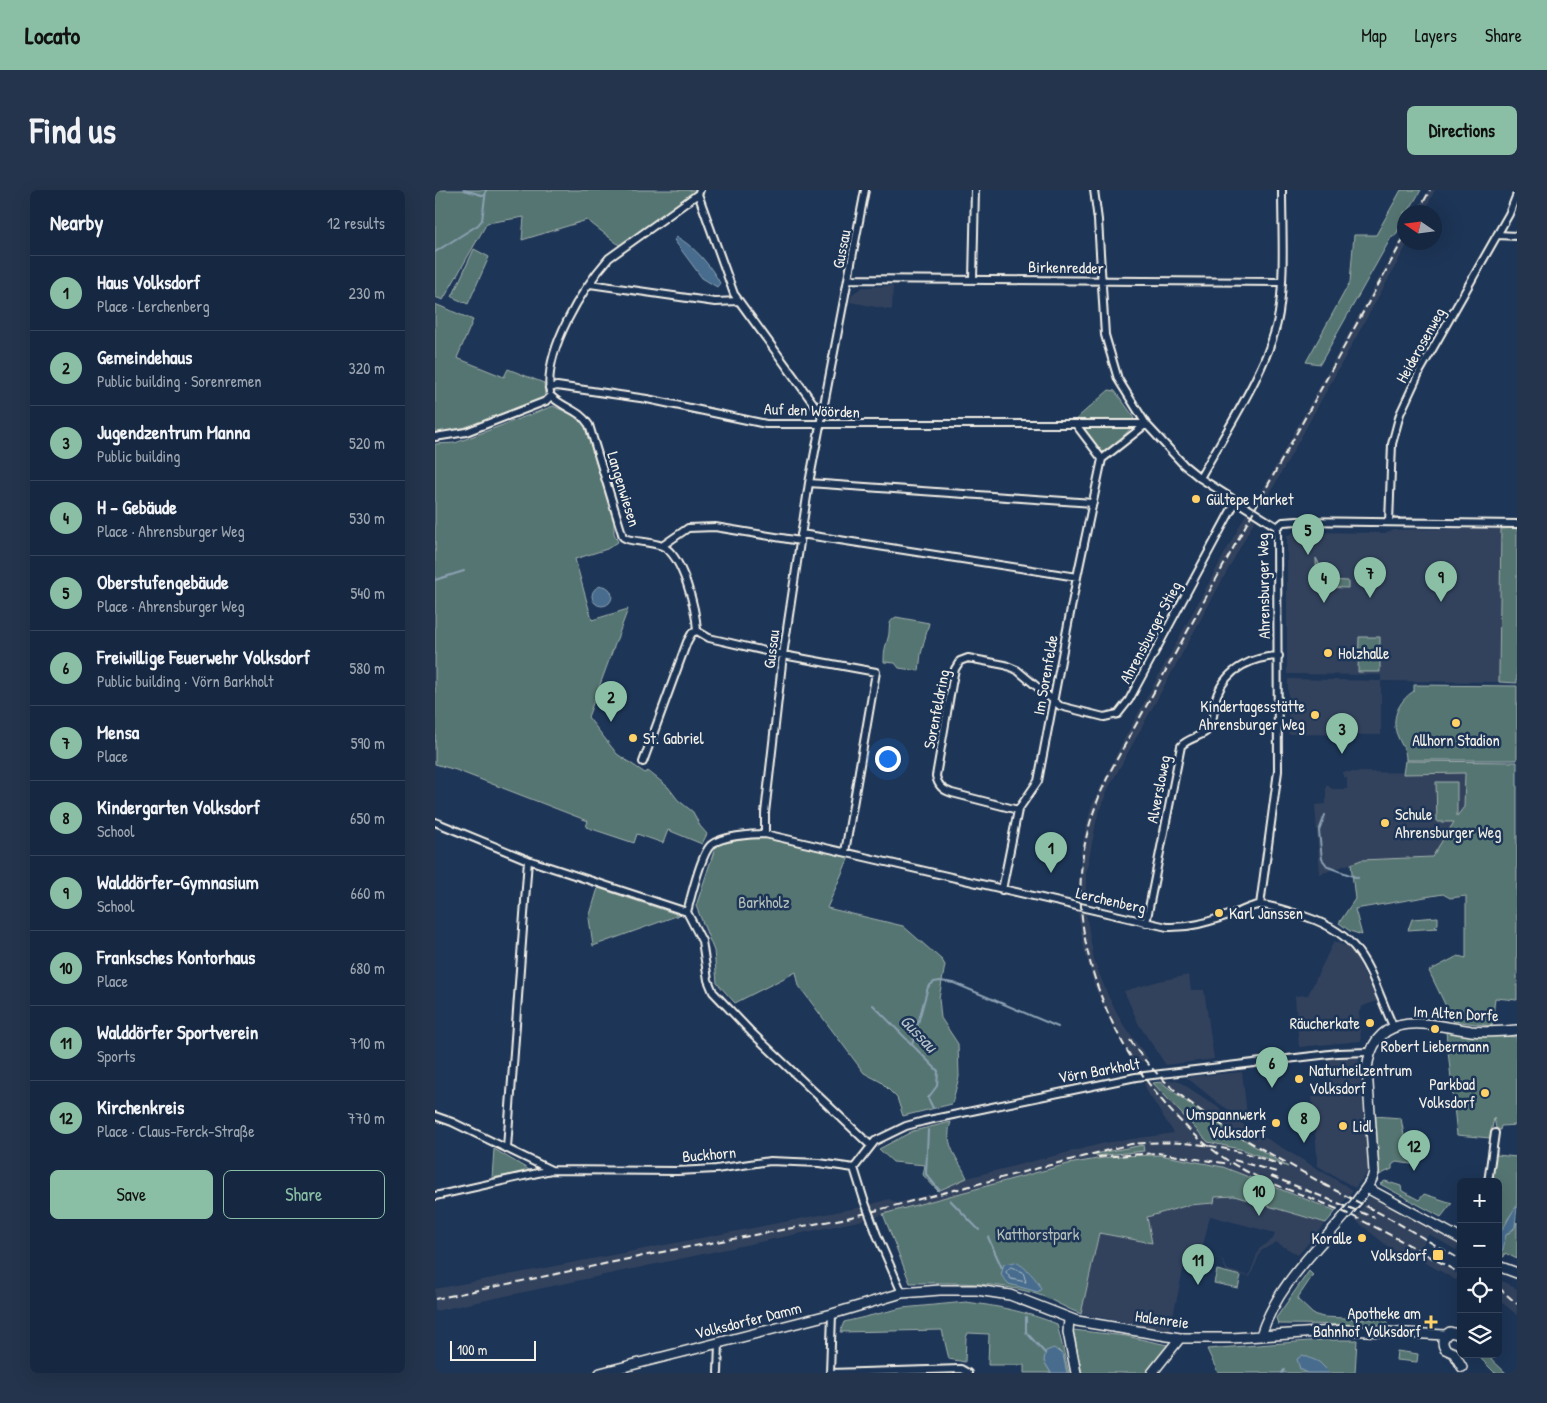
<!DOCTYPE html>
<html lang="en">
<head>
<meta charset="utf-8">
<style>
	:root { --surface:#162841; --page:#23344c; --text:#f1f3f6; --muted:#9ea6b1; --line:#35445a; --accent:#8abfa5 }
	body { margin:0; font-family:"Patrick Hand",sans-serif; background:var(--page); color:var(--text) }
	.controls { position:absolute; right:15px; bottom:15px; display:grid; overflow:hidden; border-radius:8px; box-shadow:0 5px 20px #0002 }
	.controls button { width:45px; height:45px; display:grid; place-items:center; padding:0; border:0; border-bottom:1px solid var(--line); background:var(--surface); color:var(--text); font:25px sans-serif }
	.compass { position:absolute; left:962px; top:15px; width:45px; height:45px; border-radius:50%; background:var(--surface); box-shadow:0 5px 20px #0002; rotate:283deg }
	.scale { position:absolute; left:15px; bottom:12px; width:86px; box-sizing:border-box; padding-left:5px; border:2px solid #f4f1e8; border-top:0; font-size:14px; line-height:18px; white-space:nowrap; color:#f4f1e8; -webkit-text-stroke:4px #1d3557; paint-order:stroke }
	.you { position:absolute; left:452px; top:568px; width:18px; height:18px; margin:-12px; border:4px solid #fff; border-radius:50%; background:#1a73e8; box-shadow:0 0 0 8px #1a73e833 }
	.badge { display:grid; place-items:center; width:32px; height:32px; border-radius:50%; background:var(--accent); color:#111; font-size:16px; font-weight:700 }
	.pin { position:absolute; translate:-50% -41px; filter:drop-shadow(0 1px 2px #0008) }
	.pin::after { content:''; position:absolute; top:26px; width:18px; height:15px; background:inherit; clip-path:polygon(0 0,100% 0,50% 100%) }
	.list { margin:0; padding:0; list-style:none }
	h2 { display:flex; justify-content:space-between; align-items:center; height:65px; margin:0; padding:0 20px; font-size:21px }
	h2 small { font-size:16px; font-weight:400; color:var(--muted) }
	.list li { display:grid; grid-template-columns:32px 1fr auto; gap:15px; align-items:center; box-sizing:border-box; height:75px; padding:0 20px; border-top:1px solid var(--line) }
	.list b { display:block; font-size:19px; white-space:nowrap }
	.list p { margin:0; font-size:16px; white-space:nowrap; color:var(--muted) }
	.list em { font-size:16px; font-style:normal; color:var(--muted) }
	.actions { display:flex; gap:10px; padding:15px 20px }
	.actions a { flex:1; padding:11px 0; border:1px solid var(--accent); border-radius:8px; text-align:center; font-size:18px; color:var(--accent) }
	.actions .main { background:var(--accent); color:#111 }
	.icon { flex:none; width:28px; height:28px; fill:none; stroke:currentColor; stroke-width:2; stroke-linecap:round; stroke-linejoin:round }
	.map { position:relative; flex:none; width:1082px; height:1183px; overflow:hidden; border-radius:8px }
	header { display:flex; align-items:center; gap:30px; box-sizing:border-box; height:70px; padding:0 25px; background:var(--accent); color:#111 }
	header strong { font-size:24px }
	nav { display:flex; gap:28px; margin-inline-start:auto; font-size:18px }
	.intro { display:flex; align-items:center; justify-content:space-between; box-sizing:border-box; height:120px; padding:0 30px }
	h1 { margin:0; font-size:35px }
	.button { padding:12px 22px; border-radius:8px; background:var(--accent); color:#111; font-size:18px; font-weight:700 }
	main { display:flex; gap:30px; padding:0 30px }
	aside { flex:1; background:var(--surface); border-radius:8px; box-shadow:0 5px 20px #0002 }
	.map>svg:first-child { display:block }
</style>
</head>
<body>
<header>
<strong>Locato</strong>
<nav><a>Map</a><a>Layers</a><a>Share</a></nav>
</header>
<div class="intro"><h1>Find us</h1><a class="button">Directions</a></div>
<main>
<aside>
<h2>Nearby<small>12 results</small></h2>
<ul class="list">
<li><span class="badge">1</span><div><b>Haus Volksdorf</b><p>Place · Lerchenberg</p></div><em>230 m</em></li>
<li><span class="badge">2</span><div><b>Gemeindehaus</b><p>Public building · Sorenremen</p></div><em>320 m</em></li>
<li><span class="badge">3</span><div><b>Jugendzentrum Manna</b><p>Public building</p></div><em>520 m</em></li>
<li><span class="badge">4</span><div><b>H - Gebäude</b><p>Place · Ahrensburger Weg</p></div><em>530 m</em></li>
<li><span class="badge">5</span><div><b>Oberstufengebäude</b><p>Place · Ahrensburger Weg</p></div><em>540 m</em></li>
<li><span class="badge">6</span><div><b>Freiwillige Feuerwehr Volksdorf</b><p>Public building · Vörn Barkholt</p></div><em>580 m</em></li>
<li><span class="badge">7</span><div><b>Mensa</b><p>Place</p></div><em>590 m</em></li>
<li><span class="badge">8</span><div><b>Kindergarten Volksdorf</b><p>School</p></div><em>650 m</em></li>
<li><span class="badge">9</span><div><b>Walddörfer-Gymnasium</b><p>School</p></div><em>660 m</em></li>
<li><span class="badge">10</span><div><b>Franksches Kontorhaus</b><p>Place</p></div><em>680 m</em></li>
<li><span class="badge">11</span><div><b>Walddörfer Sportverein</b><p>Sports</p></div><em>710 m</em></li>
<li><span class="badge">12</span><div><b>Kirchenkreis</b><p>Place · Claus-Ferck-Straße</p></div><em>770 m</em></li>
</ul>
<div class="actions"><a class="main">Save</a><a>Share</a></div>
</aside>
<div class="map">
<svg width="1082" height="1183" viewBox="0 0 1082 1183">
	<rect width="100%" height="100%" fill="#1d3557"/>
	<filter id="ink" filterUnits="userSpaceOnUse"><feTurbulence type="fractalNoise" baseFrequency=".02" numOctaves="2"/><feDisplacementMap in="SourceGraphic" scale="10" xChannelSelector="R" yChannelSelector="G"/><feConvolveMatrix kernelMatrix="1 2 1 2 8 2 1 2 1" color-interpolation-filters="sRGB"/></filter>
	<g filter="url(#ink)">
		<path fill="#32425d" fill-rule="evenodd" d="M993,0H1000L989,22H981Z
			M969,43V52L973,53L829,314L822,310Z
			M458,96L457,120L415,112L417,104L428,97Z
			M811,324L820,330L673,599L662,628L651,683V709L643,707L646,660L656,617L686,555Z
			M1039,338L1066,339L1064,492L946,491V545L853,544V489L946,491V485L852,484V346L859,342L951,343L959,340Z
			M908,582L1030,583L1029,618L997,667L926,670L885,684L880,615L891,614V594L897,599H912V588L908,587Z
			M643,723H651L659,770L673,806L689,836L713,868L701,876L677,836L659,795L648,754Z
			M899,751L917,759L942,811L928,816L924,822L926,851L864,857L860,806L873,805Z
			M754,785L756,800H769L779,869L731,875L704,835L689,801L724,791Z
			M923,865L934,980L920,998L883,976L877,907L896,905L892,869Z
			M807,882L813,933L782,912L751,887Z
			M742,890L814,938L918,1000L901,1021L860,1004L633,974L433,1029L0,1121V1099L427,1017L454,1009L462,1013L501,1003L532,988L670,953L739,943L713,903L709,893Z
			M799,1006L891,1033L863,1065L841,1052L826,1061L815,1087L792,1082L786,1069L752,1062L735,1140L646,1124L664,1043L717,1053L712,1027L754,1015L779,1013L780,1007ZM775,1026L840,1043L838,1049L824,1059L814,1086L793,1080L787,1069L766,1064Z
			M934,1007L949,1012L1025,1054L1021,1060L994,1044L984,1061L1024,1085L1021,1090L982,1068L979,1071L956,1059L919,1029Z
			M1063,1089L1082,1099V1125L1063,1109Z"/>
		<path fill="#557472" stroke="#a4b2ad" d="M0,0H265L188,58L152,30L87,50L89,27L52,33L8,110L0,107Z
			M966,0H986L973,22H969V30L960,46H957L885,174L871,172L915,92L919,45H941Z
			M39,59L54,67L33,114L17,107Z
			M0,114L38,130L22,168L69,187L73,179L109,193L110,209C75,223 38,243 0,243Z
			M674,200L680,201L699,227L697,233L642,232V228Z
			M118,216L149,230L179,330V343L183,352L172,359L140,369L157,430L193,419L153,527L182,564L210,583L213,581L233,597L243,610L258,622L265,636L272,644L267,654L233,640L228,653L202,644L199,653L151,637L153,631L21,580L0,574V254L20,253Z
			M642,238H696L684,251L665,264Z
			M1082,338V493L1064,492V482L1066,339Z
			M881,368L893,390L913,391V398L882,397Z
			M461,427L494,433L486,464L484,481L464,478L460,473L449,472C449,459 450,459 453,448C456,438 451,433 461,427Z
			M924,447H945V482H923Z
			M979,495L1082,496V570H971C971,559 967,557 963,547C955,530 963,511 979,501Z
			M970,571L1082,572V810L1060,808L1057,836L1018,831L994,781L1023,766L1031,768V706L1015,708L1008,704L920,719L927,745L915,741L904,733L920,709L916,674L926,670L997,667L1019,632H1002L1001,592H1022V626L1029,617L1030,583L968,584Z
			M325,646L414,667L392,718L468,736L507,770L510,775L504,808L506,828L523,854L524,887L517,914L468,926L462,908L446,892L429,883L364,796L361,782L300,813L282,793L279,761L261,716L281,655Z
			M163,698L244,725L158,756L154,728Z
			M1003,727V734L1000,737L1003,738L973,740L977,729Z
			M1011,842L1082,847V935L1066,936L1065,940L1061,938L1059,928L1055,948L1022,945Z
			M726,892L765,922L853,977L809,960L773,952L718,893Z
			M940,926L966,928L971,957L982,967L980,966L976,974L961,972L957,975V979L944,985Z
			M516,932C508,955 524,969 532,988L503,1001L488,985L490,975L458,972L444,959L478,941Z
			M708,955L709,961L661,966L660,964Z
			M59,959L96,981L57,988Z
			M1062,960V965L1082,967V1016L1072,1030L1071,1037L1063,1044V992H1055L1060,961Z
			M725,965L788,977L901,1021L891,1033L799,1006L780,1007L779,1013L754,1015L712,1027L717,1053L664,1043L646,1124C632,1119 620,1111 607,1106C565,1091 519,1093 475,1093L448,1024L633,974L680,966Z
			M950,991L966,996L967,1001L984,1010L989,1004L1017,1013L1006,1027L945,994Z
			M1082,1032V1069L1070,1063L1069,1067L1063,1065L1071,1045L1079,1039Z
			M782,1080L806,1086L803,1098L779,1093Z
			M874,1081L878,1085L862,1109L878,1124L888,1127L952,1130V1135L843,1134L841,1128Z
			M531,1112C563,1116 592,1122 622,1134L634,1183H632L628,1165L623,1160L609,1171L616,1183H589V1175H553L554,1144L533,1143L531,1148L530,1172L514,1169L507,1140L405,1142L409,1132L467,1118Z
			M638,1140L691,1146L737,1156L711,1183H647Z
			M887,1150H922L920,1183H783L772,1159Z
			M962,1161L983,1164L982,1172L961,1170Z
			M1044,1164H1051L1071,1183H1060L1043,1166Z"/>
		<path fill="#466c8e" stroke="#8ca1b2" d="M242,47C260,57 275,75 285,93L282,97L267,88L239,50Z
			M157 406a10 10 0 1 1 20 0a10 10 0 1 1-20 0Z
			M1082,1016L1080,1037L1071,1045L1068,1060H1063V1044C1072,1036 1074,1025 1082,1016Z
			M580,1072C589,1075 604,1091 606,1099L603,1102L574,1094L566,1085L569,1074Z
			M619,1158L628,1165L632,1183H616L609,1171L611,1161Z
			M868,1165L884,1172L895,1183H873L865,1179L862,1169Z"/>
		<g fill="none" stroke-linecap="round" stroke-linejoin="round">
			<path stroke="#aebcc4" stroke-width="1" d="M576,1077L588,1082L591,1092L576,1089L571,1082Z"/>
			<path stroke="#8ca1b2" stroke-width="2" d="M29,0L50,6
				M0,62L43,35L47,30L51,0
				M0,390L29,381
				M890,625L884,641L887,669L893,677L923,688
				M438,815L503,881L502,896L493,908L498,918
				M477,855L493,797L499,792L505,791L519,793L623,837
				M493,940L491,984L504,1000
				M515,1010L544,1040
				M553,1047L567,1078
				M591,1127V1142L610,1163
				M847,1183L849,1180"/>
			<defs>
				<path id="street" d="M659,0L663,30L670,145L683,189L711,234L749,275L765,288L842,337L843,581L825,715
					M263,4L299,104L386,224
					M1062,45L1082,46
					M415,89L846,92
					M538,89L540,0
					M155,94L280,112L304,111
					M114,198L122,196L212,209L331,234H711
					M115,202C109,160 147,99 174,68L263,4L265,0
					M116,206C128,218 145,220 154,235L188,347L192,349C203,352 217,352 227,356C248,365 261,420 262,441
					M642,236L667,269L710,235
					M0,247L31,242L111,211L116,206
					M765,288C791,241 836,174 844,123C850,83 847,40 847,0
					M374,293L658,313
					M954,332L957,254L965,224L985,181L1074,24L1082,4
					M842,337L848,332L863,331L1082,334
					M366,344L642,387
					M227,356L253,338L280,337L365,351
					M262,441L274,448L348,465L441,482L410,662
					M208,572L252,452L257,443L262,441
					M583,620L517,603C508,600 503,596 501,586L517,494L520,479L525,471L533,468L570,475L582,480L625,516L669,527L683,524L694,510L801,311
					M0,632L93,670L252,722
					M330,644V623L348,465L374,293L430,0
					M567,700L583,620L603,591L642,387L667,269
					M711,733L746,556C754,547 769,547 774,538C780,529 778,515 782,505C792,478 818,467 844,466
					M0,926L17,932L116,980
					M435,955L316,842L278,802L273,790L267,751L252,722C256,707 266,664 276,655C286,646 317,644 330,644L732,737C759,738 778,730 803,722C809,720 818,715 825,715C836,715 851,721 862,724C930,743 932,778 958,836
					M72,958L93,670
					M419,978L440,951L471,936L489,931L701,887L903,863L934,862
					M419,978L429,1010
					M1053,992L1060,943
					M0,1006L116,980L242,981L281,979L335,971L384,973L419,978
					M442,1045L467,1103
					M283,1183L284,1152
					M395,1183L526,1179L533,1183
					M395,1183L397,1124"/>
				<path id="secondary" d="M932,998L1026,1049
					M1063,1076L1082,1083
					M634,1129L633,1142L641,1183
					M826,1145C847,1081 903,1044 937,989L939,982L932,879C939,818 992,834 1036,841C1051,843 1067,841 1082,840
					M1026,1145L1015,1142C1008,1146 1006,1152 1010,1159L1019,1163L1027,1177
					M165,1183L397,1124L467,1103L505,1100H542L575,1105L642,1131L745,1148H797L912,1140L1010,1145
					M717,1183L745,1148"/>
			</defs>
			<use href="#street" stroke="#f4f1e8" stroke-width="10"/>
			<use href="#secondary" stroke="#f4f1e8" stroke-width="12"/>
			<use href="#street" stroke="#1d3557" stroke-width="6"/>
			<use href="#secondary" stroke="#1d3557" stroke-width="9"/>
			<path stroke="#f4f1e8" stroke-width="2" stroke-dasharray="8 4" stroke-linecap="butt" d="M983,22L995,0
				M969,48L676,580C660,613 648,647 646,685C639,792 706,914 795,972C828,993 866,1003 902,1019C945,1038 985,1061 1026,1084
				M695,850C741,920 824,955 893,997
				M663,967L723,963L795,974
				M799,970L845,983
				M836,986L940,1028
				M888,994L954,1028L1026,1070
				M1063,1097L1082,1114
				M0,1109L232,1061L412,1028L696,954C748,949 798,956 847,976"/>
			<defs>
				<path id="street-bridge" d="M429,1010L442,1045"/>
			</defs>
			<use href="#street-bridge" stroke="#f4f1e8" stroke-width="10" stroke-linecap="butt"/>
			<use href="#street-bridge" stroke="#1d3557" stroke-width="6"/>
		</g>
	</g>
	<g fill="#ffd166" stroke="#1d3557" stroke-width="2">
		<circle cx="761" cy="309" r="5"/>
		<circle cx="893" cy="463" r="5"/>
		<circle cx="880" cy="525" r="5"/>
		<circle cx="1021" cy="533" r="5"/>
		<circle cx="198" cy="548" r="5"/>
		<circle cx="950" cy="633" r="5"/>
		<circle cx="784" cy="723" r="5"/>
		<circle cx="935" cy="833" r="5"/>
		<circle cx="1000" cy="839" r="5"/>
		<circle cx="864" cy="889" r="5"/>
		<circle cx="1050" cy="903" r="5"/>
		<circle cx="841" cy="933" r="5"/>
		<circle cx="908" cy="936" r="5"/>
		<circle cx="927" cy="1048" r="5"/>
		<rect x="997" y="1059" width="12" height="12" rx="2.5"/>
		<path d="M993.5 1124.5h5v5h5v5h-5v5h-5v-5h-5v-5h5z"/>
	</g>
	<g text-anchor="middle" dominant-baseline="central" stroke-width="5" stroke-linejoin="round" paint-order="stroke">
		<g font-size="16" fill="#f4f1e8" stroke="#1d3557">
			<text transform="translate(406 59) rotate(-79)">Gussau</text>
			<text transform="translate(631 77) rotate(1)">Birkenredder</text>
			<text transform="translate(985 155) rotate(-61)">Heiderosenweg</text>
			<text transform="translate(377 220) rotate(2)">Auf den Wöörden</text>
			<text transform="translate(189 299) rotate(73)">Langenwiesen</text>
			<text transform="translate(828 396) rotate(-91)">Ahrensburger Weg</text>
			<text transform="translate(715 442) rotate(-62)">Ahrensburger Stieg</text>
			<text transform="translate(336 459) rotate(-83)">Gussau</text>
			<text transform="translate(610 485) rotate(-80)">Im Sorenfelde</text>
			<text transform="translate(501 519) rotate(-79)">Sorenfeldring</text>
			<text transform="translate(723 599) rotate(-79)">Alversloweg</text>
			<text transform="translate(676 710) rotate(13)">Lerchenberg</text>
			<text transform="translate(1021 823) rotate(3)">Im Alten Dorfe</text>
			<text transform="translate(664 880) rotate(-10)">Vörn Barkholt</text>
			<text transform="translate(274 964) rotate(-5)">Buckhorn</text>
			<text transform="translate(727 1129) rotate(8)">Halenreie</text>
			<text transform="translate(313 1130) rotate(-14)">Volksdorfer Damm</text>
		</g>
		<g font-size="16" fill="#f4f1e8" stroke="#1d3557" text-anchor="start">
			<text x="771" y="309">Gültepe Market</text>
			<text x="903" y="463">Holzhalle</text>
			<text x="870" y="516" text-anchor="end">Kindertagesstätte<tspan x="870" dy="18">Ahrensburger Weg</tspan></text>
			<text x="208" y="548">St. Gabriel</text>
			<text x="1021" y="550" text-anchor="middle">Allhorn Stadion</text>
			<text x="960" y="624">Schule<tspan x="960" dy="18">Ahrensburger Weg</tspan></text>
			<text x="794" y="723">Karl Janssen</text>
			<text x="925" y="833" text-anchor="end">Räucherkate</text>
			<text x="1000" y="856" text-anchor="middle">Robert Liebermann</text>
			<text x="874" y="880">Naturheilzentrum<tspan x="874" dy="18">Volksdorf</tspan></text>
			<text x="1040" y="894" text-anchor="end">Parkbad<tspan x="1040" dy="18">Volksdorf</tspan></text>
			<text x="831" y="924" text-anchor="end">Umspannwerk<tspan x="831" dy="18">Volksdorf</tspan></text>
			<text x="918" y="936">Lidl</text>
			<text x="917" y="1048" text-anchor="end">Koralle</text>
			<text x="992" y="1065" text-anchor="end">Volksdorf</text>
			<text x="986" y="1123" text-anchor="end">Apotheke am<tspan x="986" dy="18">Bahnhof Volksdorf</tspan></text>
		</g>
		<g font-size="16" fill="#b4bfb9" stroke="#1d3557">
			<text x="329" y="712">Barkholz</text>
			<text x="603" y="1044">Katthorstpark</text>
		</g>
		<g font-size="18" font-style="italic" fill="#b7c2c8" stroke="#1d3557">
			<text transform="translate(484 843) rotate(46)">Gussau</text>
		</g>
	</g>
</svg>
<div class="controls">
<button>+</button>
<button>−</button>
<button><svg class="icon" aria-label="locate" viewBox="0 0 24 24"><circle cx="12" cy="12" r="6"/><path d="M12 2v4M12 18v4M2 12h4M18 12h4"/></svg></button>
<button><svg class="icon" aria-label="layers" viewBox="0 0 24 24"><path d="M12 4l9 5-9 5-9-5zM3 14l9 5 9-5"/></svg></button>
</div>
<svg class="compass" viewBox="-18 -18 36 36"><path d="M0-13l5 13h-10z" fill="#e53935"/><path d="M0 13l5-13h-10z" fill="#9ea6b1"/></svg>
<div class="scale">100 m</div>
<div class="you"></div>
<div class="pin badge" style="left:616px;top:683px">1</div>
<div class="pin badge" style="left:176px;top:532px">2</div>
<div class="pin badge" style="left:907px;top:564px">3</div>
<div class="pin badge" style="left:889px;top:413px">4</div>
<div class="pin badge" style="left:873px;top:365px">5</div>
<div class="pin badge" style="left:837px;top:898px">6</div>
<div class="pin badge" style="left:935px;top:408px">7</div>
<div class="pin badge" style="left:869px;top:953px">8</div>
<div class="pin badge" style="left:1006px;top:412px">9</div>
<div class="pin badge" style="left:824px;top:1026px">10</div>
<div class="pin badge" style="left:763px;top:1095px">11</div>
<div class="pin badge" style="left:979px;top:981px">12</div>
</div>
</main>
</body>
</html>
